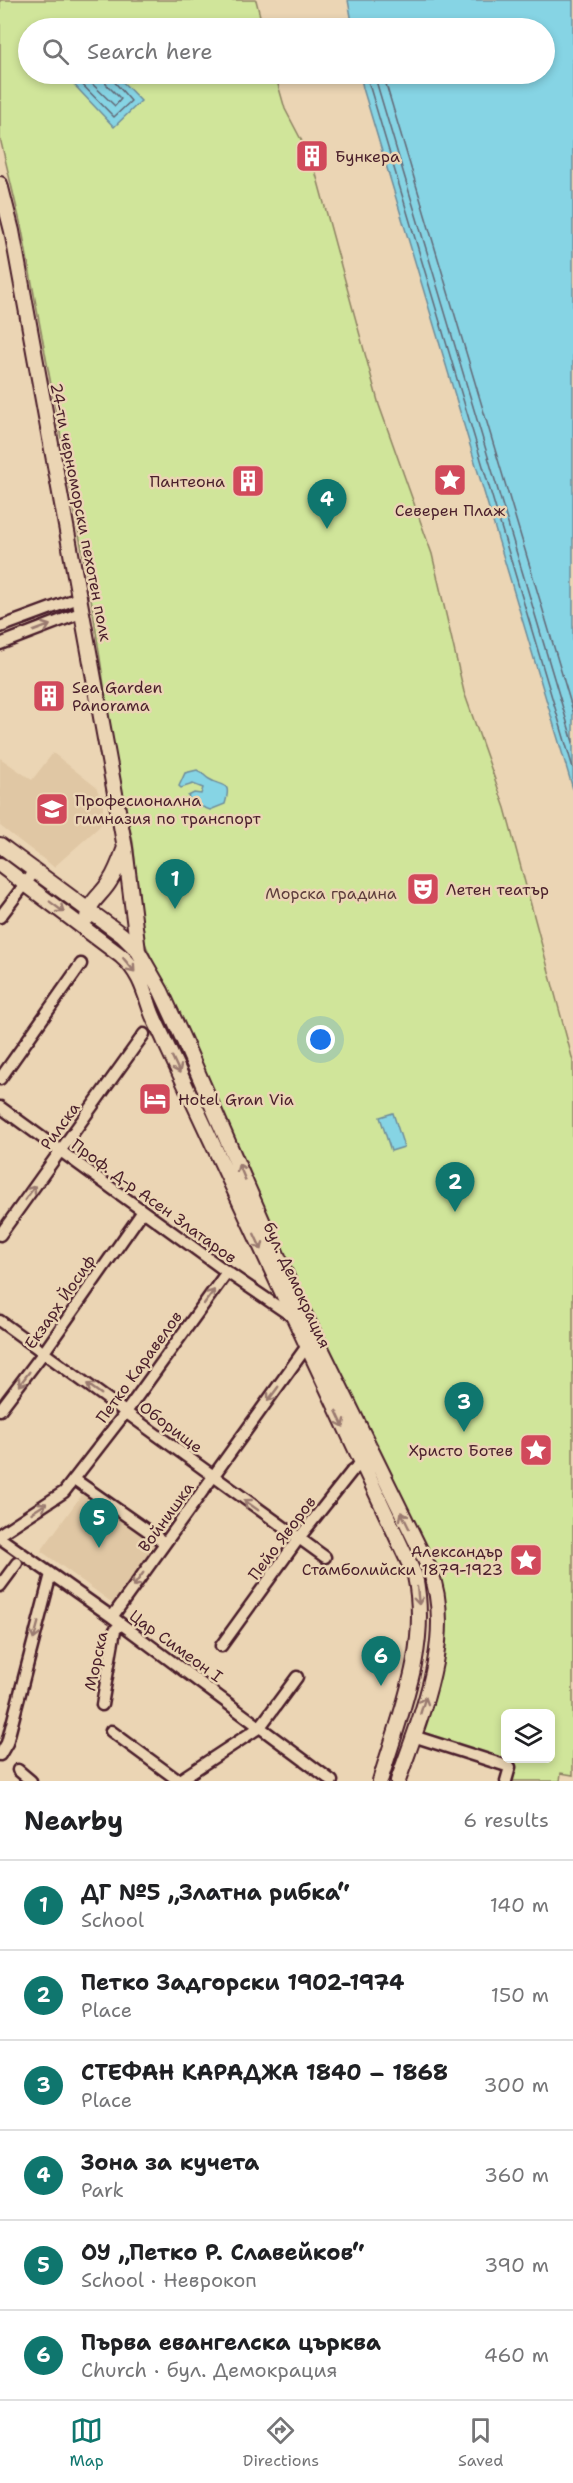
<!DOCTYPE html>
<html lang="en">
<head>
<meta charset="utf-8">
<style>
	:root { --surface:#fff; --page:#f2f2f2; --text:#202124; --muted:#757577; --line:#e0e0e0; --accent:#0f766e }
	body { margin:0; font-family:"Shantell Sans",sans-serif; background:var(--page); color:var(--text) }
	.controls { position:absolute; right:18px; bottom:18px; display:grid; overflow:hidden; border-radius:9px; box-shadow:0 3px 9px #0003 }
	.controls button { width:54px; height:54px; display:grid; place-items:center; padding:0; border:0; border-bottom:2px solid var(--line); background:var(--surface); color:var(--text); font:30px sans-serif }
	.you { position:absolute; left:321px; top:1040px; width:21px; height:21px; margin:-15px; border:4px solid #fff; border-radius:50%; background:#1a73e8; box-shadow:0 0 0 9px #1a73e833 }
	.badge { display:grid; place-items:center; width:39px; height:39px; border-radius:50%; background:var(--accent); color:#fff; font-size:20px; font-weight:700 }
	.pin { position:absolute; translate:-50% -50px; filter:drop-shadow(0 2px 3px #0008) }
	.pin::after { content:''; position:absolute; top:32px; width:21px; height:18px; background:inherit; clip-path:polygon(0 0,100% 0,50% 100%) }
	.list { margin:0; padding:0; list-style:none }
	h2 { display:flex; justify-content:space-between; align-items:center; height:78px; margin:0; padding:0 24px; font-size:26px }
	h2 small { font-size:20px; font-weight:400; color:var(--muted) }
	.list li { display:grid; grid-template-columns:39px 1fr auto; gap:18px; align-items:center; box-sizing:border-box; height:90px; padding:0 24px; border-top:2px solid var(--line) }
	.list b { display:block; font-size:22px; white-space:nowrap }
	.list p { margin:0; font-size:20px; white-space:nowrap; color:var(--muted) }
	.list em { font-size:20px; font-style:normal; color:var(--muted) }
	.icon { flex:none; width:33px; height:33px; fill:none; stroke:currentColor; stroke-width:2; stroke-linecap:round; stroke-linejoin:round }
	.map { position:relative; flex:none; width:573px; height:1781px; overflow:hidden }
	.search { position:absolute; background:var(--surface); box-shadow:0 3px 9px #0003; left:18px; right:18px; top:18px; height:66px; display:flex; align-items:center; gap:15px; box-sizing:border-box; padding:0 21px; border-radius:33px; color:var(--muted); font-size:22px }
	.sheet { height:618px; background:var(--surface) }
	nav { display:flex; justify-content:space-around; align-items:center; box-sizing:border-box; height:84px; border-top:2px solid var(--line); background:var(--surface); font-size:16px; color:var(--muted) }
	nav a { display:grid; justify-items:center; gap:3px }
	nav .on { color:var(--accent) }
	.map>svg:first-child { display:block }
</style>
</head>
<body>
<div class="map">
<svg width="573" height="1781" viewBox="0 0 573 1781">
	<rect width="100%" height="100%" fill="#ebd5b4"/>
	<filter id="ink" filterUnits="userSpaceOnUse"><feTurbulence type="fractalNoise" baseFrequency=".0167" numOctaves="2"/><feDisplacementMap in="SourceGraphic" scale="12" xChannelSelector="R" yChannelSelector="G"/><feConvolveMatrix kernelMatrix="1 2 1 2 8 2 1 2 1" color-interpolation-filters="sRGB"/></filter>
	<g filter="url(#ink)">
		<path fill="#e0c7a4" d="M53,753L96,787L103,803V821L99,827L54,867L0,826V758L32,780Z
			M83,1493L157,1545L114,1604L41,1551Z"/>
		<path fill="#d0e59a" stroke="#8d8262" stroke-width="1.5" fill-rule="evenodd" d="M0,0H256L263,28H28V74H275L285,109L307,151L306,159L313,163L379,405L432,554L464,692L505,808L573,1061V1775L561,1773L560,1781H510L514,1765L419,1736L441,1661L444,1604L433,1564L297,1289L144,941L133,842L116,765L91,598L22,230L0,138ZM506,1714H550V1758H506Z"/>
		<path fill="#86d4e4" stroke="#6e8c9a" stroke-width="1.5" d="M348,0H573V789L363,88L360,74H544V28H353Z
			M64,74H115L141,101L114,127Z
			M197,770C202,772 205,777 209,779C223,788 232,780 225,804L210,810L192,803L188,796L194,793L201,794L203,788L193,784L181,788L179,786L185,773Z
			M393,1113L404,1147L391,1151L380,1117Z"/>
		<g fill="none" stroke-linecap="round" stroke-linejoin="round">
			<path stroke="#626775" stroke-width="1.5" d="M72,74L114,117L131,101L112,79L111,74
				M82,74L115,106L121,99L106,84L104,74
				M366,74L573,768
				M374,74L573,742
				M383,74L573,711"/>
			<defs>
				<path id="minor" d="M0,627L81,597
					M0,644L83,612
					M0,917L35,871
					M0,1079L81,964
					M0,1107L227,1272L293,1317
					M0,1235L144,1034
					M0,1321L325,1557
					M0,1410L44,1352L143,1211
					M74,1479L165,1543
					M0,1534L64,1492L126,1412L227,1272
					M0,1538L112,1617L332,1781
					M0,1586L17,1563
					M112,1617L307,1346
					M221,1646L299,1538L352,1471L366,1460
					M102,1705L115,1630L121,1624
					M111,1731L179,1781
					M413,1736L510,1767L506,1781
					M0,1755L7,1743L51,1574
					M18,1770L31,1781
					M178,1781L260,1727L297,1677"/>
				<path id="major" d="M0,184L12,231L125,848L138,951
					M0,845L122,935L138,951L161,991L184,1041L292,1289L430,1570C456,1637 420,1717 398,1781
					M0,865L121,956C139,971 144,990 151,1011C155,1022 161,1032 165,1042L415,1576C430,1647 400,1714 380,1781
					M87,918C88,902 102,895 110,881C116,872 120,861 124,850"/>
			</defs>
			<use href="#minor" stroke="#4a1f2b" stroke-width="15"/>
			<use href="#major" stroke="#4a1f2b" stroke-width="18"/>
			<use href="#minor" stroke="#ebd5b4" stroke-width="10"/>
			<use href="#major" stroke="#ebd5b4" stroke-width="14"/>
		</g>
		<defs><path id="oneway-shaft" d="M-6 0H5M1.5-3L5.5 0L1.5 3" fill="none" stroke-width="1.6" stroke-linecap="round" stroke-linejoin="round" transform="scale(1.5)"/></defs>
		<g stroke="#9a7a70">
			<use href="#oneway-shaft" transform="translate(42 628) rotate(-21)"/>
			<use href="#oneway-shaft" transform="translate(57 907) rotate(37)"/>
			<use href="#oneway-shaft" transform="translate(129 965) rotate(50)"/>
			<use href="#oneway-shaft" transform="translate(176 1065) rotate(65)"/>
			<use href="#oneway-shaft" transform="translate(242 1172) rotate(-113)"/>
			<use href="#oneway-shaft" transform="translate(30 1193) rotate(-54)"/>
			<use href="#oneway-shaft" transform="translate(258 1242) rotate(65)"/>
			<use href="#oneway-shaft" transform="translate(209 1297) rotate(-54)"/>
			<use href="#oneway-shaft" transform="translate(24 1379) rotate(127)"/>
			<use href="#oneway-shaft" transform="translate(94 1389) rotate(-144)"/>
			<use href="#oneway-shaft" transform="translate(273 1394) rotate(126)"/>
			<use href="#oneway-shaft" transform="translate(340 1419) rotate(65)"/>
			<use href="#oneway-shaft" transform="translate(251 1505) rotate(-145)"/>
			<use href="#oneway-shaft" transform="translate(39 1508) rotate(-33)"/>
			<use href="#oneway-shaft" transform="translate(405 1520) rotate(-116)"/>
			<use href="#oneway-shaft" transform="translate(138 1580) rotate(126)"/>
			<use href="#oneway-shaft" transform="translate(418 1596) rotate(84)"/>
			<use href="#oneway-shaft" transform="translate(36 1631) rotate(105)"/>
			<use href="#oneway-shaft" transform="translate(423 1705) rotate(-73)"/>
		</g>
	</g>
	<defs>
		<symbol id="building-square" viewBox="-11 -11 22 22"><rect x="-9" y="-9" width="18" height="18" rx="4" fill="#d1495b" stroke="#ebd5b4"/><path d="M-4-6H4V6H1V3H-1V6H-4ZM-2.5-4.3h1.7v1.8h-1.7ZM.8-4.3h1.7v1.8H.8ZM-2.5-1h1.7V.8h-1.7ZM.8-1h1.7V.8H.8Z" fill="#fff"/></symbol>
		<symbol id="sight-square" viewBox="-11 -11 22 22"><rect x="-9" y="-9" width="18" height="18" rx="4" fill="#d1495b" stroke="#ebd5b4"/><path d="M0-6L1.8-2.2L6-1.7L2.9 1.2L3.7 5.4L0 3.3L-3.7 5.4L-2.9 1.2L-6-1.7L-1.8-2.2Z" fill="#fff"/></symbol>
		<symbol id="school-square" viewBox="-11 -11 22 22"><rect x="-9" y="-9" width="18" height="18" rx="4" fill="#d1495b" stroke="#ebd5b4"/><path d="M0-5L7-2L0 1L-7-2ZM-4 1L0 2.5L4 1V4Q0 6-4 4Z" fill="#fff"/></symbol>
		<symbol id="theatre-square" viewBox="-11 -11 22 22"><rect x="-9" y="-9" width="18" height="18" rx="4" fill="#d1495b" stroke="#ebd5b4"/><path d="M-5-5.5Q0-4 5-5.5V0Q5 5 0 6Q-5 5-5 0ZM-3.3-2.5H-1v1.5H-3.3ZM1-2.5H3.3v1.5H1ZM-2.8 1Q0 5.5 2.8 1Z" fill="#fff"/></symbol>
		<symbol id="hotel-square" viewBox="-11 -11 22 22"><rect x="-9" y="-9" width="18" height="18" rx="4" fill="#d1495b" stroke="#ebd5b4"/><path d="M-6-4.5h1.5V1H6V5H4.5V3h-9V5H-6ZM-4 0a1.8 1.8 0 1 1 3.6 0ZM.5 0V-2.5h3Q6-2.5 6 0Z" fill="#fff"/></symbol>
	</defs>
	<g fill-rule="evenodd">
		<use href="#building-square" x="293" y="137" width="38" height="38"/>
		<use href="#sight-square" x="431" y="461" width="38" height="38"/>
		<use href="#building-square" x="229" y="462" width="38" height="38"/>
		<use href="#building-square" x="30" y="677" width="38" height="38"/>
		<use href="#school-square" x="33" y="790" width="38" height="38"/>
		<use href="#theatre-square" x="404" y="870" width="38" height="38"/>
		<use href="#hotel-square" x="136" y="1080" width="38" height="38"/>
		<use href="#sight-square" x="517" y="1431" width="38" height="38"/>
		<use href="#sight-square" x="507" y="1541" width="38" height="38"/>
	</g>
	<g text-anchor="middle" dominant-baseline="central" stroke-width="5" stroke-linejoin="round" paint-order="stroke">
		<g font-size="16" fill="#4a1f2b" stroke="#ebd5b4" text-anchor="start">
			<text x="335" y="156">Бункера</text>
			<text x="225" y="481" text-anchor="end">Пантеона</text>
			<text x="450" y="510" text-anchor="middle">Северен Плаж</text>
			<text x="72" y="687">Sea Garden<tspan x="72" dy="18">Panorama</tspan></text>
			<text x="75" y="800">Професионална<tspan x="75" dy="18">гимназия по транспорт</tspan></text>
			<text x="446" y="889">Летен театър</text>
			<text x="178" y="1099">Hotel Gran Via</text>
			<text x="513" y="1450" text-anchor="end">Христо Ботев</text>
			<text x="503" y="1551" text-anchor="end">Александър<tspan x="503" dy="18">Стамболийски 1879-1923</tspan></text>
		</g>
		<g font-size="16" fill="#4a1f2b" stroke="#ebd5b4">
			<text transform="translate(81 512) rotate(79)">24-ти черноморски пехотен полк</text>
			<text transform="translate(60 1126) rotate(-54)">Рилска</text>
			<text transform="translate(154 1201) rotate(36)">Проф. Д-р Асен Златаров</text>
			<text transform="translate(297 1285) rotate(65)">бул. Демокрация</text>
			<text transform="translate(60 1302) rotate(-55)">Екзарх Йосиф</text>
			<text transform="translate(139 1367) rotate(-54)">Петко Каравелов</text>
			<text transform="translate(171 1427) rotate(37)">Оборище</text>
			<text transform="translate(166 1517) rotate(-54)">Войнишка</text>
			<text transform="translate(282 1538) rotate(-53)">Пейо Яворов</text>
			<text transform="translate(176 1646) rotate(36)">Цар Симеон I</text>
			<text transform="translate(96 1661) rotate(-78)">Морска</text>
		</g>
		<g font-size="16" fill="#5e3d3c" stroke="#ebd5b4">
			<text x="331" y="893">Морска градина</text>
		</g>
	</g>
</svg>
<div class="controls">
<button><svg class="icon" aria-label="layers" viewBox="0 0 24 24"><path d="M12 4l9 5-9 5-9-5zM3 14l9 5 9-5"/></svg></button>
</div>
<div class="you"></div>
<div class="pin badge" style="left:175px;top:909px">1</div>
<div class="pin badge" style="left:455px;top:1212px">2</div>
<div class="pin badge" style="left:464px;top:1432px">3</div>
<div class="pin badge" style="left:327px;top:529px">4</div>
<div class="pin badge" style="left:99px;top:1548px">5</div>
<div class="pin badge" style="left:381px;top:1686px">6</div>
<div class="search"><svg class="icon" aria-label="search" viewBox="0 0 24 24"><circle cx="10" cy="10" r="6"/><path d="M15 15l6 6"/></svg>Search here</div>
</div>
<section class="sheet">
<h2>Nearby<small>6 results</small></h2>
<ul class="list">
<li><span class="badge">1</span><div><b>ДГ №5 „Златна рибка“</b><p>School</p></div><em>140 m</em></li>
<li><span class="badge">2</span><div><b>Петко Задгорски 1902-1974</b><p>Place</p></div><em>150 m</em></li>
<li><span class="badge">3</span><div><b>СТЕФАН КАРАДЖА 1840 – 1868</b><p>Place</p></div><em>300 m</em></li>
<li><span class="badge">4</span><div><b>Зона за кучета</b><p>Park</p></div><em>360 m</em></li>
<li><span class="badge">5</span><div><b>ОУ „Петко Р. Славейков“</b><p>School · Неврокоп</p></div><em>390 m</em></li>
<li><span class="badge">6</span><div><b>Първа евангелска църква</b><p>Church · бул. Демокрация</p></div><em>460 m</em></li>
</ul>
</section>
<nav>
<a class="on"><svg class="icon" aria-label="map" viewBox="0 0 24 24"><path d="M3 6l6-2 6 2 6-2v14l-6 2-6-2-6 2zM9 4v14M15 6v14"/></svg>Map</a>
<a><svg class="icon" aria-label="directions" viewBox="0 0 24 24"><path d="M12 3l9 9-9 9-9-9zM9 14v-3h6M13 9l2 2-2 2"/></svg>Directions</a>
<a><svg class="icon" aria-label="saved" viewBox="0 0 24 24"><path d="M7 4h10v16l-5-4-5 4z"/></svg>Saved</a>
</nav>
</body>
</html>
